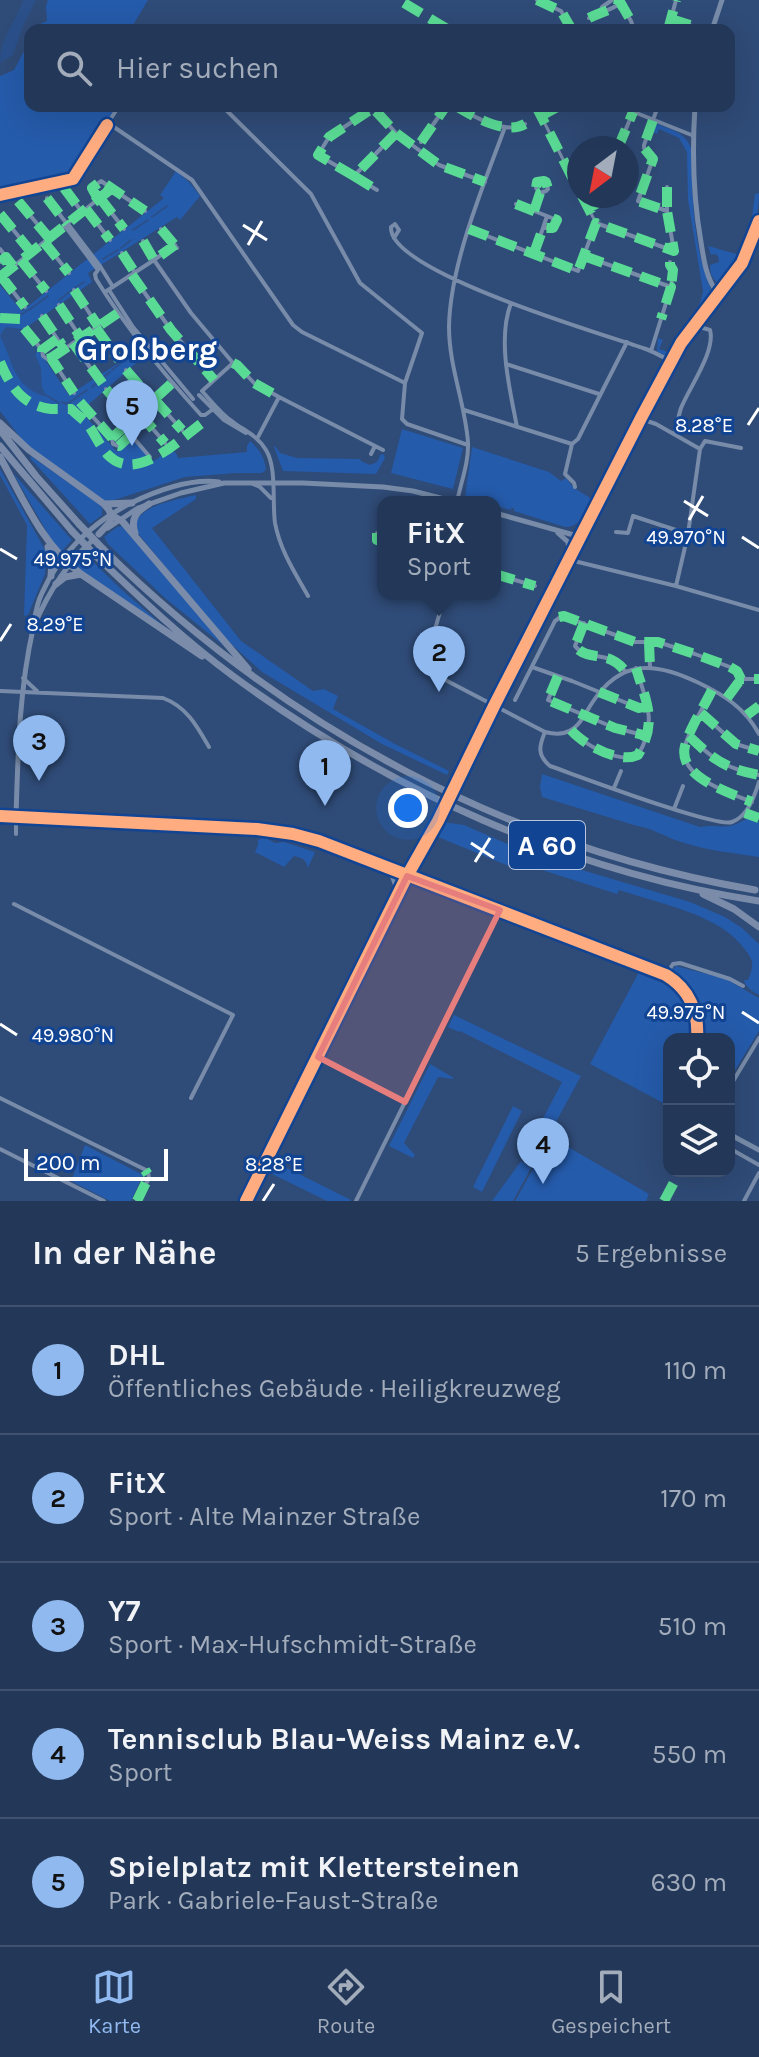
<!DOCTYPE html>
<html lang="de">
<head>
<meta charset="utf-8">
<style>
	:root { --surface:#233859; --page:#2b3f5f; --text:#f1f3f6; --muted:#a3acba; --line:#40526f; --accent:#90b9f0 }
	body { margin:0; font-family:Karla,sans-serif; background:var(--page); color:var(--text) }
	.controls { position:absolute; right:24px; bottom:24px; display:grid; overflow:hidden; border-radius:16px; box-shadow:0 8px 32px #0002 }
	.controls button { width:72px; height:72px; display:grid; place-items:center; padding:0; border:0; border-bottom:2px solid var(--line); background:var(--surface); color:var(--text); font:40px sans-serif }
	.compass { position:absolute; left:567px; top:136px; width:72px; height:72px; border-radius:50%; background:var(--surface); box-shadow:0 8px 32px #0002; rotate:212deg }
	.scale { position:absolute; left:24px; bottom:20px; width:144px; box-sizing:border-box; padding-left:8px; border:4px solid #fff; border-top:0; font-size:22px; line-height:28px; white-space:nowrap; color:#fff; -webkit-text-stroke:6px #124494; paint-order:stroke }
	.you { position:absolute; left:408px; top:808px; width:28px; height:28px; margin:-20px; border:6px solid #fff; border-radius:50%; background:#1a73e8; box-shadow:0 0 0 12px #1a73e833 }
	.badge { display:grid; place-items:center; width:52px; height:52px; border-radius:50%; background:var(--accent); color:#111; font-size:26px; font-weight:700 }
	.pin { position:absolute; translate:-50% -66px; filter:drop-shadow(0 2px 4px #0008) }
	.pin::after { content:''; position:absolute; top:42px; width:28px; height:24px; background:inherit; clip-path:polygon(0 0,100% 0,50% 100%) }
	.popup { position:absolute; left:377px; top:496px; width:124px; height:104px; box-sizing:border-box; display:grid; place-content:center; border-radius:16px; background:var(--surface); filter:drop-shadow(0 2px 6px #0005); font-size:26px; white-space:nowrap; color:var(--muted) }
	.popup b { font-size:30px; color:var(--text) }
	.popup::after { content:''; position:absolute; left:50%; top:100%; margin-left:-16px; border:16px solid transparent; border-top-color:var(--surface) }
	.list { margin:0; padding:0; list-style:none }
	h2 { display:flex; justify-content:space-between; align-items:center; height:104px; margin:0; padding:0 32px; font-size:34px }
	h2 small { font-size:26px; font-weight:400; color:var(--muted) }
	.list li { display:grid; grid-template-columns:52px 1fr auto; gap:24px; align-items:center; box-sizing:border-box; height:128px; padding:0 32px; border-top:2px solid var(--line) }
	.list b { display:block; font-size:30px; white-space:nowrap }
	.list p { margin:0; font-size:26px; white-space:nowrap; color:var(--muted) }
	.list em { font-size:26px; font-style:normal; color:var(--muted) }
	.icon { flex:none; width:44px; height:44px; fill:none; stroke:currentColor; stroke-width:2; stroke-linecap:round; stroke-linejoin:round }
	.map { position:relative; flex:none; width:759px; height:1201px; overflow:hidden }
	.search { position:absolute; background:var(--surface); box-shadow:0 8px 32px #0002; left:24px; right:24px; top:24px; height:88px; display:flex; align-items:center; gap:20px; box-sizing:border-box; padding:0 28px; border-radius:16px; color:var(--muted); font-size:30px }
	.sheet { height:744px; background:var(--surface) }
	nav { display:flex; justify-content:space-around; align-items:center; box-sizing:border-box; height:112px; border-top:2px solid var(--line); background:var(--surface); font-size:22px; color:var(--muted) }
	nav a { display:grid; justify-items:center; gap:4px }
	nav .on { color:var(--accent) }
	.map>svg:first-child { display:block }
</style>
</head>
<body>
<div class="map">
<svg width="759" height="1201" viewBox="0 0 759 1201">
	<rect width="100%" height="100%" fill="#2f4b77"/>
	<path fill="#255bab" d="M48,0H148L130,30H36L38,25L47,21L46,6Z
		M30,40V106H117L78,168L61,180L0,193V76L14,70Z
		M657,124C673,130 687,133 692,151C691,192 694,252 711,289L709,296L671,353C666,357 661,355 657,351L658,338L663,340L659,349L668,352C680,333 700,313 703,291L688,200L687,152L679,138L659,129L657,134L650,131Z
		M176,171L190,183L200,196L180,220L177,217L88,273L92,282L24,329L69,395L137,351L142,358L81,411L117,452L132,438L150,458L154,461L170,449L176,453L178,458L247,452V446L250,441C259,449 265,458 266,470L262,473H236L185,477L108,502L101,499L34,451L23,441L0,411V285L22,311L164,198L160,195Z
		M759,193C759,227 747,255 725,281L716,282L711,275L710,265L719,262L718,256L715,254L711,255L708,246L740,255L752,217L755,194Z
		M402,429L463,448L453,489L391,473Z
		M275,446L280,453L297,458L360,459L361,461L370,465L377,462L381,454L384,455L385,458L376,474L283,471L274,447Z
		M472,447L549,472L561,481L566,478L574,488L592,499C585,511 581,528 565,527L514,511V508H511V510L495,506V502H482L465,497Z
		M31,456L99,504L103,509L102,510V515L90,524L30,458Z
		M0,469L49,557H46L45,574L28,615L24,616L27,525L0,475Z
		M13,473L72,540L64,549L59,552L56,548Z
		M196,495V499L152,528L241,641L313,691L324,689L338,696L333,709L395,744L449,771L447,775L382,744L262,672L220,634L137,532L136,521C148,503 176,500 196,495Z
		M123,526L229,650L165,598L108,544L104,537L117,527Z
		M85,554L122,590L176,637L76,568V563Z
		M542,774L700,827C722,823 725,833 749,817L759,822V857C732,853 704,850 678,841C663,836 652,828 637,826L542,797L540,787Z
		M443,822L464,825L538,857L690,902L725,917L742,928L759,944V995C753,992 745,987 744,980H748C750,975 753,968 752,962C751,958 749,954 746,951C721,914 660,904 619,890L617,894L514,861L511,867L438,837Z
		M264,837L275,843L284,842L315,852L308,868C306,859 302,858 294,856L284,867L255,852L258,845V840Z
		M676,966L726,979L759,998V1031L729,1080V1039H700C702,1008 694,994 673,972L672,970Z
		M639,972C672,985 695,1000 690,1039H669V1106L590,1064Z
		M454,1015L581,1076L532,1166L522,1159L562,1082L460,1031L459,1032L448,1027Z
		M430,1064L454,1078L453,1079L438,1077L437,1079L404,1143L415,1155L413,1158L389,1146Z
		M513,1106L522,1111L482,1192L473,1187Z
		M551,1137L649,1194L646,1201H515Z
		M85,1145L143,1175L131,1201H110L71,1181Z
		M521,1161L531,1168L513,1201H492Z
		M275,1162L351,1200V1201H327L270,1173Z"/>
	<path fill="#2b508a" d="M23,0H36L23,26L13,55L0,63C0,36 15,25 23,0Z
		M7,327L23,329L39,351L35,354L41,368L42,388L46,395L44,396C12,386 13,360 0,336L3,330Z"/>
	<g fill="none" stroke-linecap="round" stroke-linejoin="round">
		<path stroke="#2b508a" stroke-width="2" d="M152,217L167,206
			M133,230L148,220
			M121,248L131,240
			M103,259L118,250
			M76,287L84,282
			M59,300L72,290
			M29,310L48,296
			M9,315H20L27,311
			M122,362L131,355
			M112,370L121,363
			M101,379L110,372
			M92,387L99,381
			M46,395L59,403
			M77,397L87,390
			M62,402L67,404L76,398"/>
		<path stroke="#788ca9" stroke-width="3" d="M536,106L579,191
			M582,196L596,223"/>
		<path stroke="#788ca9" stroke-width="4" d="M537,0L561,11L572,30
			M619,0L631,21L634,30
			M600,12L602,7L612,0
			M589,18C599,13 608,11 618,5L619,0
			M671,19L690,25
			M668,30L676,0
			M119,106L108,123L192,180L293,325L302,332L405,383
			M222,106L311,194L360,283L422,333L405,383L402,419L407,424L468,445
			M456,106C474,117 505,135 525,124
			M619,106L694,136
			M396,133L354,176L318,155L329,137L373,108L396,133L439,165L485,182
			M421,142L446,106
			M618,148L633,112
			M354,176L377,190
			M572,176L579,172
			M667,187V211
			M64,188L82,212
			M47,198L67,224
			M100,198L124,229
			M98,199L92,188L101,181L145,211
			M516,204L547,216L543,228
			M24,208L49,238
			M588,208L596,204L599,196
			M86,209L110,240
			M534,211L540,193L546,191L548,189L546,182L544,181L537,182L536,188L540,193
			M7,222L31,252
			M68,224L100,266L113,287
			M65,226L98,270L95,274L96,279C127,329 162,372 201,415H205L216,407
			M161,229L177,248
			M469,229L578,271L596,223L674,251L667,211L638,201L653,159L644,148V145L658,106
			M394,238L399,230L395,224L391,227C388,272 603,334 643,348C653,351 662,357 671,361
			M143,241L154,260L175,245
			M44,242L69,273
			M0,249L6,257
			M122,253L135,273
			M534,253L543,228H553L557,220L547,216
			M584,256L671,287L651,351
			M21,260L46,291
			M0,262L6,257L13,266
			M670,262V265L673,270L671,287
			M132,275L171,330L214,380
			M1,276L25,307
			M0,277L111,189
			M74,290L98,326
			M109,290L133,327L193,399
			M105,292L154,260L191,313L233,363L237,365L254,383L279,397L383,450
			M511,303C497,340 510,390 517,427
			M59,305L81,338
			M42,316L64,349
			M96,328L119,360
			M25,329L42,350
			M57,339L42,350L43,356L47,359L51,358L74,393
			M73,343L96,376
			M51,358L118,313
			M506,364L599,394
			M126,370L153,401
			M106,389L132,420
			M202,391C212,402 221,414 233,422C245,431 258,436 266,450C277,468 272,501 275,523C280,550 295,573 308,596
			M202,391L233,363
			M199,395L224,420L246,433
			M155,400L182,430
			M84,407L112,438L113,444L119,446L131,435
			M464,410L572,444
			M140,414L165,443
			M641,419L656,424L700,449L688,534L676,586
			M125,428L150,457
			M675,434C677,426 678,417 681,408C689,388 716,351 710,330L703,328
			M258,437L279,397
			M112,438L172,383
			M700,449L705,441L741,448
			M371,454L375,446
			M253,484L260,487L271,498
			M575,487L574,483L565,474L572,444L578,439L627,342
			M457,502C461,482 469,462 468,442C465,403 449,367 449,327C450,264 483,187 505,127
			M616,532L628,533L633,516L688,534
			M377,533V540L383,542
			M570,560L676,586L759,610
			M495,574L535,586
			M445,594L427,658L428,668L432,673L545,732
			M584,623L575,646C588,663 607,648 625,671
			M649,642L650,667
			M532,667L572,681L639,708L647,706
			M558,676L548,700L615,728L647,736
			M23,678L37,691
			M712,690C704,707 690,727 685,746C677,777 730,793 752,802
			M0,691L163,698C187,707 197,726 209,747
			M727,698L741,679
			M515,700L555,621L562,616L635,642H658L695,654L730,667L737,671L741,679H759
			M701,713L736,744L759,751
			M747,715L759,706
			M571,730C584,745 619,764 638,755C658,722 646,701 636,668
			M759,734C745,708 724,695 699,683C656,662 621,658 592,703C586,712 580,726 569,731C562,735 553,734 545,732C539,746 537,755 550,766C576,775 715,828 732,822C748,816 754,797 759,782
			M689,736C714,760 724,768 759,775
			M614,788L621,771
			M674,809L683,786
			M745,813L759,818
			M16,834V817
			M14,904L233,1015L191,1098
			M666,975L673,964L680,963L730,979L743,986
			M318,1057L405,1102
			M729,1088L759,1038
			M0,1098L148,1171L149,1178L137,1201
			M729,1148L759,1165
			M0,1149L104,1201
			M356,1201L500,910
			M744,1201L759,1173"/>
		<path stroke="#788ca9" stroke-width="5" d="M712,30L722,0
			M695,106C692,152 693,197 701,242C704,261 706,278 718,294
			M495,513L581,537
			M108,528L138,508L181,493L224,483H303L383,487L413,491L456,502
			M558,533L568,542L570,558
			M33,628C47,595 66,563 94,539
			M456,785L494,706L671,361L693,326L742,263L759,221
			M0,816L257,829L293,834L319,841L666,975C689,989 699,1012 697,1039
			M16,817C18,754 19,691 33,629C35,616 36,605 42,593C59,554 93,522 131,503C156,491 190,478 219,482
			M386,869L392,875L398,892
			M729,1134L759,1150
			M246,1201L407,876L441,815"/>
		<path stroke="#7a8ca9" stroke-width="7" d="M0,423L29,450L104,504L109,510L111,515L122,521L248,669
			M0,430L36,476L79,524
			M0,446L72,531
			M0,457C23,498 42,545 81,574L202,656
			M104,504L132,503
			M135,533C130,518 137,511 149,504
			M99,534L110,522L111,515
			M48,547L52,561L51,576
			M103,549C283,726 506,847 755,890
			M96,556C140,598 184,640 233,676C387,789 569,872 759,901
			M56,584L65,577L81,574
			M703,894L734,909L759,927"/>
		<path stroke="#788ca9" stroke-width="5" d="M441,815L456,785"/>
		<path stroke="#7a8ca9" stroke-width="7" d="M79,524L103,549
			M72,531L96,556"/>
		<path stroke="#5adb95" stroke-width="10" stroke-dasharray="20 10" stroke-linecap="butt" d="M537,0L561,11L572,30
			M619,0L631,21L634,30
			M404,3L449,30
			M589,18C599,13 608,11 618,5L619,0
			M671,19L690,25
			M668,30L676,0
			M456,106C474,117 505,135 525,124
			M536,106L579,191
			M541,116L559,106
			M396,133L354,176L318,155L329,137L373,108L396,133L439,165L485,182
			M421,142L446,106
			M618,148L633,112
			M354,176L377,190
			M667,187V211
			M64,188L82,212
			M582,196L596,223
			M47,198L67,224
			M100,198L124,229
			M98,199L92,188L101,181L145,211
			M18,201L49,238
			M516,204L541,214
			M588,208L596,204L599,196
			M86,209L110,240
			M534,211L540,193L546,191L548,189L546,182L544,181L537,182L536,188L540,193
			M0,214L31,252
			M161,229L177,248
			M469,229L578,271L596,223L674,251L667,211L638,201L653,159L644,148V145L653,120
			M143,241L154,260L175,245
			M44,242L69,273
			M122,253L135,273
			M534,253L543,228H553L557,220L547,216
			M584,256L671,287L661,319
			M21,260L46,291
			M0,262L6,257L13,266
			M670,262V265L673,270L671,287
			M132,275L171,330L214,380
			M1,276L25,307
			M0,277L111,189
			M74,290L98,326
			M59,305L81,338
			M42,316L62,345
			M0,318L20,319L24,328L42,350
			M96,328L119,360
			M57,339L42,350L43,356L47,359L51,358L74,393
			M73,343L103,384
			M51,358L118,313
			M0,362C10,386 23,406 51,409C58,409 65,409 71,409C76,414 81,418 86,422C94,432 99,445 107,454C137,486 182,436 205,421
			M233,363L237,365L254,383L279,397
			M126,370L153,401
			M106,389L132,420
			M155,400L182,430
			M80,402L112,438L113,444L119,446L131,435
			M140,414L165,443
			M112,438L172,383
			M377,533V540L383,542
			M495,574L535,586
			M559,617L564,616L635,642H658L695,654L730,667L737,671L741,679H759
			M584,623L575,646C588,663 607,648 625,671
			M649,642L650,667
			M558,676L548,700L615,728L647,736
			M712,690C704,707 690,727 685,746C677,777 730,793 752,802
			M599,692L639,708L647,706
			M727,698L741,679
			M701,713L736,744L759,751
			M747,715L759,706
			M571,730C584,745 619,764 638,755C658,722 646,701 636,668
			M689,736C714,760 724,768 759,775
			M745,813L759,818
			M137,1201L149,1176L145,1170
			M664,1201L680,1171"/>
		<defs>
			<path id="cycleway" d="M0,195L73,179L107,125
				M0,816L257,829L293,834L319,841L666,975C689,989 699,1012 697,1039
				M246,1201L407,876L438,821L494,706L641,418L681,343L742,263L759,221"/>
		</defs>
		<use href="#cycleway" stroke="#124494" stroke-width="17"/>
		<use href="#cycleway" stroke="#ffac80" stroke-width="12"/>
	</g>
	<path fill="#e67e7e" fill-opacity="0.2" stroke="#e67e7e" stroke-width="6" stroke-linejoin="round" d="M407,876L500,910L405,1102L318,1057Z"/>
	<path fill="none" stroke="#fff" stroke-width="3" d="M243,225L267,240M248,245L262,221M748,425L759,408M684,501L708,516M689,520L703,496M742,537L759,548M0,549L17,559M0,641L11,624M471,843L494,858M475,862L490,838M742,1012L759,1023M0,1024L17,1035M263,1201L274,1184"/>
	<g text-anchor="middle" dominant-baseline="central" stroke-width="6" stroke-linejoin="round" paint-order="stroke">
		<rect fill="#124494" stroke="#b8c7df" stroke-width="2" x="509" y="821" width="76" height="48" rx="6"/>
		<g font-size="28" font-weight="bold" fill="#fff">
			<text x="547" y="845">A 60</text>
		</g>
		<g font-size="32" font-weight="bold" fill="#fff" stroke="#124494">
			<text x="147" y="349">Großberg</text>
		</g>
	</g>
	<g font-size="20" text-anchor="middle" fill="#fff" stroke="#124494" stroke-width="6" stroke-linejoin="round" paint-order="stroke">
		<text x="704" y="432">8.28°E</text>
		<text x="686" y="544">49.970°N</text>
		<text x="73" y="566">49.975°N</text>
		<text x="55" y="631">8.29°E</text>
		<text x="686" y="1019">49.975°N</text>
		<text x="73" y="1042">49.980°N</text>
		<text x="274" y="1171">8.28°E</text>
	</g>
</svg>
<div class="controls">
<button><svg class="icon" aria-label="locate" viewBox="0 0 24 24"><circle cx="12" cy="12" r="6"/><path d="M12 2v4M12 18v4M2 12h4M18 12h4"/></svg></button>
<button><svg class="icon" aria-label="layers" viewBox="0 0 24 24"><path d="M12 4l9 5-9 5-9-5zM3 14l9 5 9-5"/></svg></button>
</div>
<svg class="compass" viewBox="-18 -18 36 36"><path d="M0-13l5 13h-10z" fill="#e53935"/><path d="M0 13l5-13h-10z" fill="#a3acba"/></svg>
<div class="scale">200 m</div>
<div class="you"></div>
<div class="pin badge" style="left:325px;top:806px">1</div>
<div class="pin badge" style="left:439px;top:692px">2</div>
<div class="popup"><b>FitX</b>Sport</div>
<div class="pin badge" style="left:39px;top:781px">3</div>
<div class="pin badge" style="left:543px;top:1184px">4</div>
<div class="pin badge" style="left:132px;top:446px">5</div>
<div class="search"><svg class="icon" aria-label="search" viewBox="0 0 24 24"><circle cx="10" cy="10" r="6"/><path d="M15 15l6 6"/></svg>Hier suchen</div>
</div>
<section class="sheet">
<h2>In der Nähe<small>5 Ergebnisse</small></h2>
<ul class="list">
<li><span class="badge">1</span><div><b>DHL</b><p>Öffentliches Gebäude · Heiligkreuzweg</p></div><em>110 m</em></li>
<li><span class="badge">2</span><div><b>FitX</b><p>Sport · Alte Mainzer Straße</p></div><em>170 m</em></li>
<li><span class="badge">3</span><div><b>Y7</b><p>Sport · Max-Hufschmidt-Straße</p></div><em>510 m</em></li>
<li><span class="badge">4</span><div><b>Tennisclub Blau-Weiss Mainz e.V.</b><p>Sport</p></div><em>550 m</em></li>
<li><span class="badge">5</span><div><b>Spielplatz mit Klettersteinen</b><p>Park · Gabriele-Faust-Straße</p></div><em>630 m</em></li>
</ul>
</section>
<nav>
<a class="on"><svg class="icon" aria-label="map" viewBox="0 0 24 24"><path d="M3 6l6-2 6 2 6-2v14l-6 2-6-2-6 2zM9 4v14M15 6v14"/></svg>Karte</a>
<a><svg class="icon" aria-label="directions" viewBox="0 0 24 24"><path d="M12 3l9 9-9 9-9-9zM9 14v-3h6M13 9l2 2-2 2"/></svg>Route</a>
<a><svg class="icon" aria-label="saved" viewBox="0 0 24 24"><path d="M7 4h10v16l-5-4-5 4z"/></svg>Gespeichert</a>
</nav>
</body>
</html>
